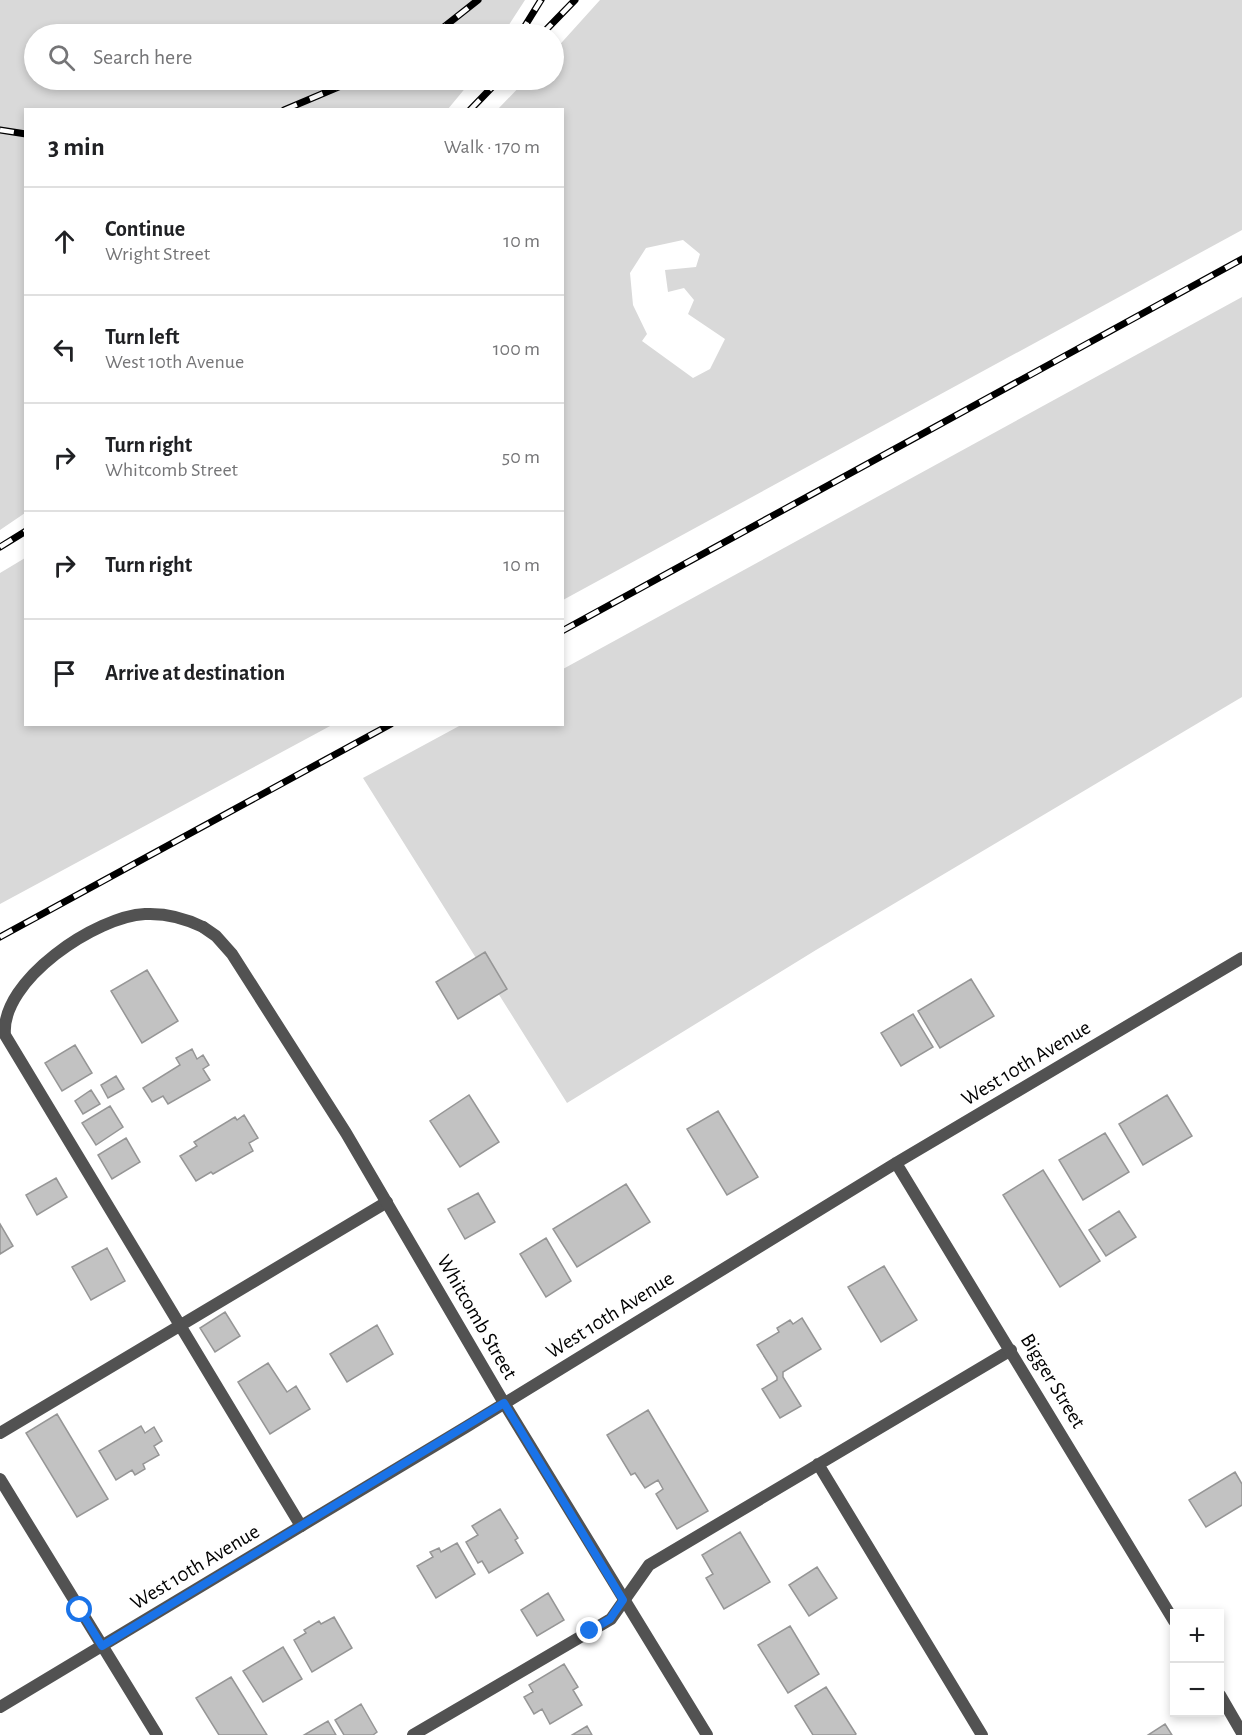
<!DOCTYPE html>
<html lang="en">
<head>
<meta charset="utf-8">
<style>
	:root { --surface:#fff; --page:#f2f2f2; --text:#202124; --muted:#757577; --line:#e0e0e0 }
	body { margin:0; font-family:"Alegreya Sans",sans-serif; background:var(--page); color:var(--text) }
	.controls { position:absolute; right:18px; bottom:18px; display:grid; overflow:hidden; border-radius:0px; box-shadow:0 3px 9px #0003 }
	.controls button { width:54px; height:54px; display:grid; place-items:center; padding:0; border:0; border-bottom:2px solid var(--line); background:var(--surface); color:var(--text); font:30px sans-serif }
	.stop { position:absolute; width:18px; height:18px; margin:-14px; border:4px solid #1a73e8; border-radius:50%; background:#fff }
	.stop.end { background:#1a73e8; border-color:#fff; box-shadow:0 2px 6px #0008 }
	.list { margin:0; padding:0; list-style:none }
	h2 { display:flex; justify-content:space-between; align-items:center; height:78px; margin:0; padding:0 24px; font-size:26px }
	h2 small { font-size:20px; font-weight:400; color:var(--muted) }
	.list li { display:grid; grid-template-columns:39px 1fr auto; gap:18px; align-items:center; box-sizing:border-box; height:108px; padding:0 24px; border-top:2px solid var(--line) }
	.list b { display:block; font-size:22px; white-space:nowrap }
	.list p { margin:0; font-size:20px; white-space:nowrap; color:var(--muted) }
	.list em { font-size:20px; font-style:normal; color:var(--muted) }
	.icon { flex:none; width:33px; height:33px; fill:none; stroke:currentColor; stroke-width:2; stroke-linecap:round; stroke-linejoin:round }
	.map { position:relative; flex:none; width:1242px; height:1735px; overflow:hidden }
	.search { position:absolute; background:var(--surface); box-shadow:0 3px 9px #0003; left:24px; top:24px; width:540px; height:66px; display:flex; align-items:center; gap:15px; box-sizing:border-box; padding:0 21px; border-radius:33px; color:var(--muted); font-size:22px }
	.panel { position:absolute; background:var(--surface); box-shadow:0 3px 9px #0003; left:24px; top:108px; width:540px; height:618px; border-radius:0px }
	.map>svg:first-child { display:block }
</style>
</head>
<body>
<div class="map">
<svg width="1242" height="1735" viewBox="0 0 1242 1735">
	<rect width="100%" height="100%" fill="#fff"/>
	<path fill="#d9d9d9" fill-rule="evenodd" d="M0,0H525L503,34H34V80H472L448,109L26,110L25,513L0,530Z
		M600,0H1242V230L563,600L562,110L498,109L526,80H554V51ZM683,240L700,254L696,267L665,270L668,292L684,288L694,300L688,314L725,339L710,369L693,378L642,341L647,334L633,305L630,273L646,248Z
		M1242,297V697L816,950L567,1103L363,778L461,725L562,724L563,669Z
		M25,558L26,724L332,725L0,904V573Z"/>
	<path fill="#c2c2c2" stroke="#969696" stroke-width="1.5" d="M485,952L507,989L458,1019L436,982Z
		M147,970L178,1021L142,1043L111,991Z
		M971,979L994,1016L940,1048L918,1011Z
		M913,1014L933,1047L901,1066L881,1033Z
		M75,1045L92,1073L62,1091L45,1063Z
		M192,1049L197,1059L203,1055L209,1065L203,1069L210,1080L168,1104L163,1096L152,1102L143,1088L180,1065L176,1058Z
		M116,1076L124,1089L108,1098L101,1085Z
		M91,1090L100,1104L83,1114L75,1101Z
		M469,1095L499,1142L460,1167L430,1121Z
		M1167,1095L1192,1136L1143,1165L1119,1124Z
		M110,1106L123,1127L96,1145L82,1123Z
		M718,1111L758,1177L727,1195L687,1129Z
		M244,1115L258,1138L249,1143L253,1151L213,1174L211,1172L196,1181L180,1156L197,1146L194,1142L235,1117L237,1120Z
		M1105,1133L1129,1172L1083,1200L1059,1160Z
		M126,1138L140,1162L112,1179L98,1155Z
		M1043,1170L1100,1261L1060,1287L1003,1195Z
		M56,1178L67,1197L37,1215L26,1195Z
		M626,1184L650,1222L577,1267L553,1229Z
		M478,1193L495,1222L465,1239L448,1209Z
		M1119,1211L1136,1237L1106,1256L1089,1230Z
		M0,1224L13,1246L0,1254Z
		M546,1238L571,1281L546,1297L520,1254Z
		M107,1248L125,1281L91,1300L72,1267Z
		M884,1266L917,1320L881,1342L848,1287Z
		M225,1312L240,1336L215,1352L200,1328Z
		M802,1318L821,1349L783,1372V1377L801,1406L780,1418L762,1389L777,1380V1377L757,1345L779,1332L777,1328L790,1320L793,1324Z
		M377,1325L393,1354L347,1382L330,1354Z
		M268,1363L287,1392L296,1386L310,1409L270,1434L238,1382Z
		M648,1410L708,1511L677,1529L656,1494L663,1489L658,1480L645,1488L635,1473L631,1475L607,1435Z
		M57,1414L108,1499L77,1517L26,1433Z
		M141,1426L145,1433L154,1427L162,1441L154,1446L159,1455L143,1464L145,1469L135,1475L132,1470L116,1480L99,1451Z
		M1235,1472L1242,1484V1505L1206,1527L1189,1500Z
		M500,1509L518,1538L515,1540L523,1553L489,1573L482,1561L478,1563L466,1542L478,1535L472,1526Z
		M740,1532L770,1582L724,1609L706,1578L713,1574L702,1555Z
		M457,1543L475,1574L436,1598L417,1566L433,1557L430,1552L439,1548L441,1552Z
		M817,1567L837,1598L809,1616L789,1585Z
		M548,1593L564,1620L537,1636L521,1610Z
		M334,1617L352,1648L312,1672L294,1640L306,1633L304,1630L319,1621L321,1624Z
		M790,1626L819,1674L788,1693L758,1645Z
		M283,1647L302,1679L263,1702L243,1671Z
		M564,1664L578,1687L573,1690L582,1705L550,1724L542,1709L534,1714L524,1697L533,1692L529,1685Z
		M231,1677L267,1735H219L196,1698Z
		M826,1687L856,1734L855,1735H813L795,1706Z
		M361,1704L377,1732L373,1735H344L335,1720Z
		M328,1721L336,1735H304Z
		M1165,1724L1172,1735H1148Z
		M587,1726L592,1735H572Z"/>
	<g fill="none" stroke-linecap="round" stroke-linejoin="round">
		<path stroke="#525252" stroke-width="12" d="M203,927C185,918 166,913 145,914C97,916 0,980 5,1035L301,1526
			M0,1433L387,1202
			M818,1464L982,1735
			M413,1735L611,1619L649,1565L1011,1350"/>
		<path stroke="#525252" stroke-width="12" d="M203,927L216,936L232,954L346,1133L504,1403L707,1735
			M896,1163L1174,1621
			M0,1479L157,1735
			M1220,1695L1242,1733
			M0,1707L466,1427L896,1163L1242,958"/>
		<defs>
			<path id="rail" d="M435,34L478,0
				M520,34L541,0
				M542,34L575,0
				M284,110L355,80
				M470,110L499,80
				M0,130L26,134
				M0,547L26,531
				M562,631L1242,259
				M0,937L391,724"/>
		</defs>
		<use href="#rail" stroke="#000" stroke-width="7"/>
		<use href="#rail" stroke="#fff" stroke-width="4.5" stroke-dasharray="14" stroke-linecap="butt"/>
	</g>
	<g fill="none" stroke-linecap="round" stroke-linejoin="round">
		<path stroke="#1a73e8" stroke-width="8" d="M80,1610L102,1646L504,1403L623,1600L610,1619L590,1631"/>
	</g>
	<g text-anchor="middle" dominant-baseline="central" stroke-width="5" stroke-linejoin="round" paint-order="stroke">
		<g font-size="21" fill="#000" stroke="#fff">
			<text transform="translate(1026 1063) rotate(-31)">West 10th Avenue</text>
			<text transform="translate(610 1315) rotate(-32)">West 10th Avenue</text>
			<text transform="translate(477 1317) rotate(60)">Whitcomb Street</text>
			<text transform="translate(1053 1381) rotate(59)">Bigger Street</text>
			<text transform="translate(195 1567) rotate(-31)">West 10th Avenue</text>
		</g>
	</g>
</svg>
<div class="controls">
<button>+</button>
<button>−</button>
</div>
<div class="stop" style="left:80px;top:1610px"></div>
<div class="stop end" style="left:590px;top:1631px"></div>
<div class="search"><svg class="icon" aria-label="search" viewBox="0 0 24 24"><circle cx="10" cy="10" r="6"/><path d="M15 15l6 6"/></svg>Search here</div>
<section class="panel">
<h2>3 min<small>Walk · 170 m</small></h2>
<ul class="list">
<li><svg class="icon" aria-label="ahead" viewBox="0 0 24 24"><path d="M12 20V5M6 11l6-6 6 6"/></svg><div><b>Continue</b><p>Wright Street</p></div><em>10 m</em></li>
<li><svg class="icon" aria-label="left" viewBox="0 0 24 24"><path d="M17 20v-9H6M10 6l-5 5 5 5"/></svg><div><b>Turn left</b><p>West 10th Avenue</p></div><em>100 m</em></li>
<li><svg class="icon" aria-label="right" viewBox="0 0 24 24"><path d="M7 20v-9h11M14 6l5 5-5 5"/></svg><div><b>Turn right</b><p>Whitcomb Street</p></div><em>50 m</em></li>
<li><svg class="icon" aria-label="right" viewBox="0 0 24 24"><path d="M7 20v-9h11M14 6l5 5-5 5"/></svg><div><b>Turn right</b></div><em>10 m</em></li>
<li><svg class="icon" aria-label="arrive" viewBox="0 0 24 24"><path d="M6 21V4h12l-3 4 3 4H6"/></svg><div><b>Arrive at destination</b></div></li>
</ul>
</section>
</div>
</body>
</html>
